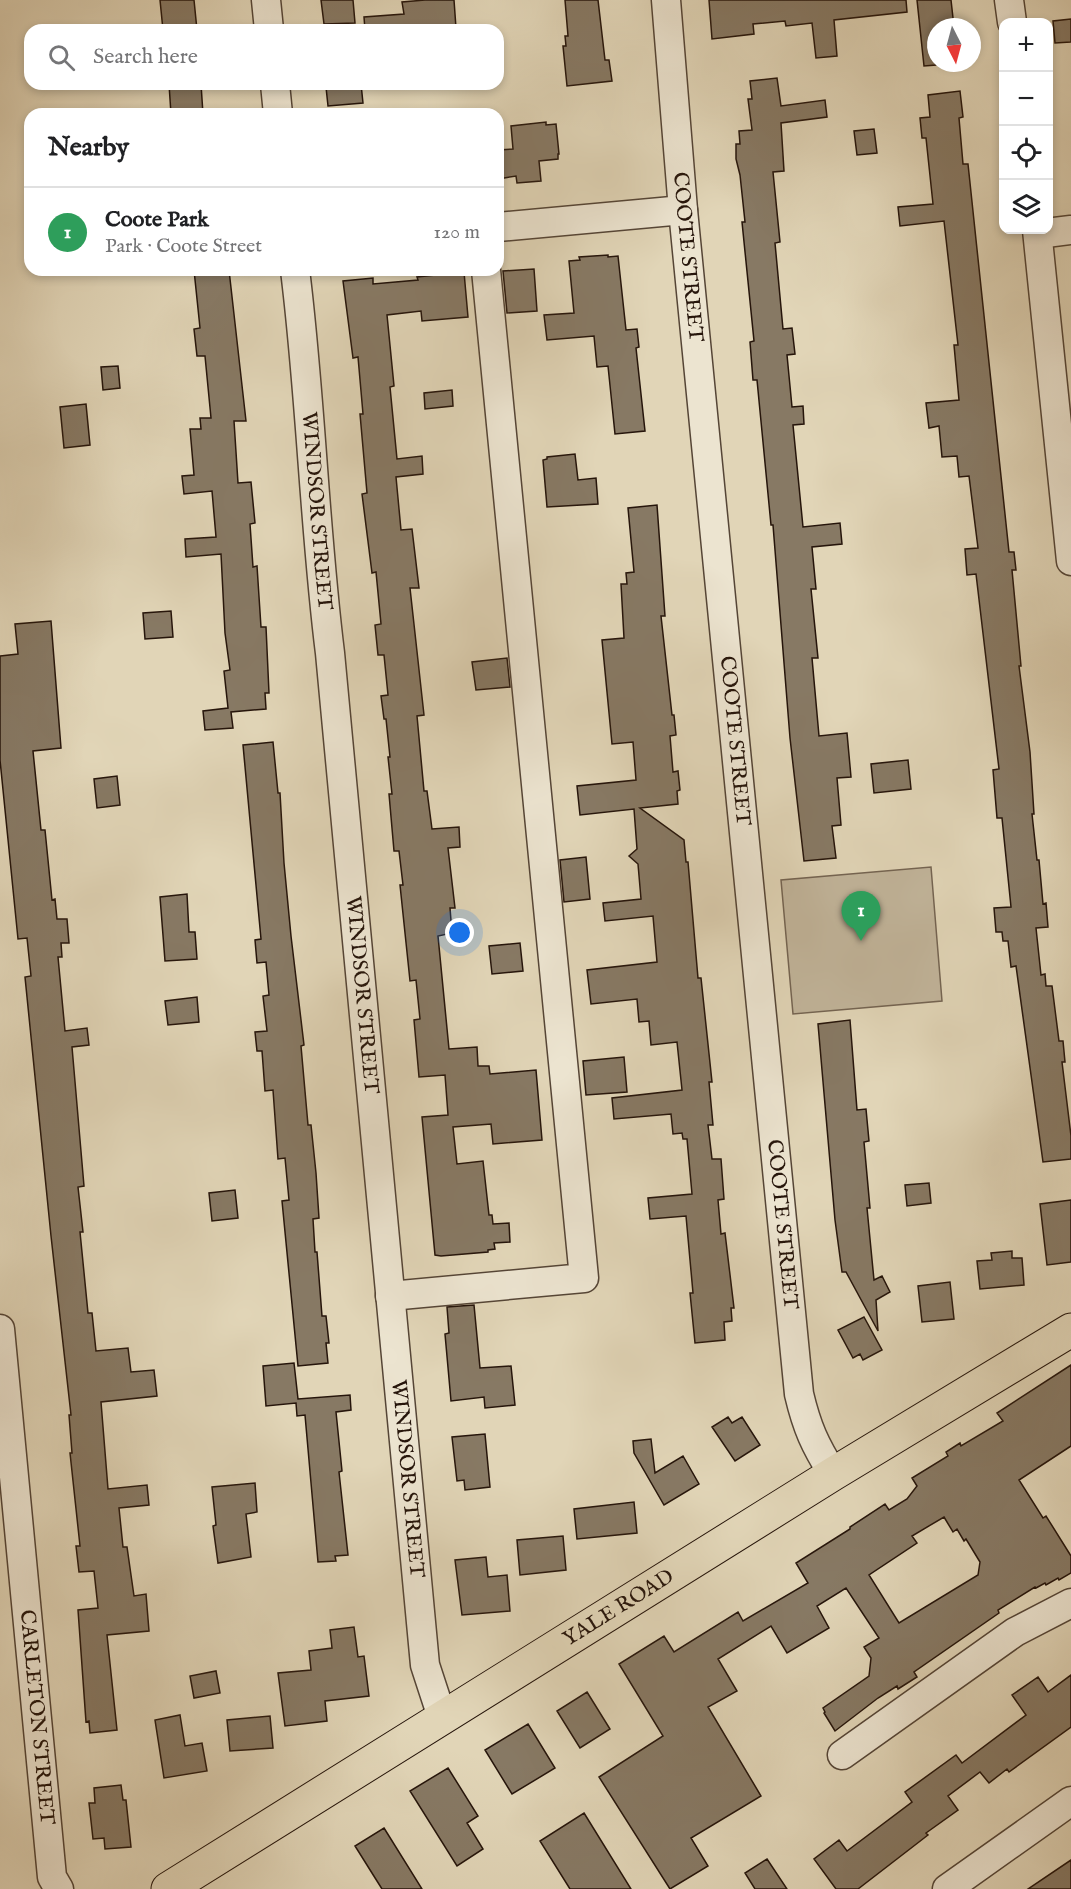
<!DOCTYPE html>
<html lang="en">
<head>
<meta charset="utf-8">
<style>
	:root { --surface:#fff; --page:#f6f6f6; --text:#202124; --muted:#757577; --line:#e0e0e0; --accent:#8f2418 }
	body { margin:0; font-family:"IM FELL English",serif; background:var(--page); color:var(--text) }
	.controls { position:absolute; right:18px; top:18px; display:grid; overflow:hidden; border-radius:12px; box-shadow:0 3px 9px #0003 }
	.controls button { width:54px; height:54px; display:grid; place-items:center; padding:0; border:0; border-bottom:2px solid var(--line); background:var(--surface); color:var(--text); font:30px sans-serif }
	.compass { position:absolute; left:927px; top:18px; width:54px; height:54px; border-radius:50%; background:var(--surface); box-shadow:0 3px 9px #0003; rotate:174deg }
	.you { position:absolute; left:460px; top:933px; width:21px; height:21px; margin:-15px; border:4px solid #fff; border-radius:50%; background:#1a73e8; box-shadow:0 0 0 9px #1a73e833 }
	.badge { display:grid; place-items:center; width:39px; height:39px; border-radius:50%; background:var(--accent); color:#fff; font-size:20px; font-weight:700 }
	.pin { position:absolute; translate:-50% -50px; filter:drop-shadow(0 2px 3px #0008) }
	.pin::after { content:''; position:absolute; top:32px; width:21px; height:18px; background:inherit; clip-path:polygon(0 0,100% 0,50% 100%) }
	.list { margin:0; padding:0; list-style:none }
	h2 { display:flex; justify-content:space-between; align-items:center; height:78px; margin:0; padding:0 24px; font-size:26px }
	h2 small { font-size:20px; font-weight:400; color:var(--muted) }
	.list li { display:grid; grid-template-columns:39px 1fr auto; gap:18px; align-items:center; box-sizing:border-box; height:90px; padding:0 24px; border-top:2px solid var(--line) }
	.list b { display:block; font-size:22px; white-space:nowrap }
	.list p { margin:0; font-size:20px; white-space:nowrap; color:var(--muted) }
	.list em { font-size:20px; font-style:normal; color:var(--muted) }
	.icon { flex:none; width:33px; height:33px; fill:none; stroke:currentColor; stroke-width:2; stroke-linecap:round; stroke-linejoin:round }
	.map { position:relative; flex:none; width:1071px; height:1889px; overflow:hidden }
	.search { position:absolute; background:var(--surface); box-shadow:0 3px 9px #0003; left:24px; top:24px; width:480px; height:66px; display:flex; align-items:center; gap:15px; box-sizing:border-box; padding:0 21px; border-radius:18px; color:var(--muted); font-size:22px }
	.panel { position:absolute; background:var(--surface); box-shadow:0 3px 9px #0003; left:24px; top:108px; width:480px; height:168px; border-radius:18px }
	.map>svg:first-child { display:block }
</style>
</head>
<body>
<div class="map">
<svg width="1071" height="1889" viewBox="0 0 1071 1889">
	<rect width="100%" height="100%" fill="#e1d5b7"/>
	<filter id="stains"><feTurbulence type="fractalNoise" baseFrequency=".00333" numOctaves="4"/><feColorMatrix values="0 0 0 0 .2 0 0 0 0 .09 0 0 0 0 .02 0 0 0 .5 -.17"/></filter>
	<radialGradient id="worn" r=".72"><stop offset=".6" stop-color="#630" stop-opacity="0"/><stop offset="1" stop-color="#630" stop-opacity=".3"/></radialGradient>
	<path fill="#c1b49a" stroke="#746452" stroke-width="1.5" d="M931,867L942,1001L793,1014L781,880Z"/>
	<path fill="#877964" stroke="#26150b" stroke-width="1.5" fill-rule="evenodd" d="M160,0H194L197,30H163Z
		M321,0H353L355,23L324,24Z
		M425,0H454L456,28L365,30L364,17L404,14L402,2Z
		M565,0H598L605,60H609L612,81L567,86L563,46H566L565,36H568Z
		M709,0H906L907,12L834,20L837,56L816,58L812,23L786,26L785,21L753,24L754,34L712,39Z
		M917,0H951L954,27H936V65L924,66Z
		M1071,19V42L1055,43L1053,21Z
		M777,78L781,106L825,100L827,117L781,123L784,171L773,172L780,242L775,243L783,329L792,328L795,354L787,355L792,407L803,406L804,424L793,425L803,527L840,523L842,544L812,547L816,589H811L818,658H812L819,736L847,733L851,777L837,778L841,825L832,826L836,858L804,861L790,738L773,525H771L757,380H753L750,342L754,341L742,222H745L740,175L736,159V144H740L739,131L752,130L748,99H752L750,81Z
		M169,84H201L203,114H171Z
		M329,84H361L363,103L328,106L326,87H329Z
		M960,91L963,117L959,118L963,164H968L1009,552H1014L1016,570H1012L1021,666H1019L1030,752L1034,814H1032L1037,860H1039L1043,904L1046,903L1048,927L1036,928L1041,975L1045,974L1046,986H1052L1059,1041H1063L1065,1062H1062L1071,1136V1159L1043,1162L1016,966L1011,967L1008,941H1003L1002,932H996L994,908L1011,907L1002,818H997L993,770L999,769L976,574L967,575L965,549L978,548L969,476L959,477L957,456L942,457L939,426L929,428L926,403L959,400L954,345H958L944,221L900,226L898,207L933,204L926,138H922L920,118L930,117L928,95Z
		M546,122V125L556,124L559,154H558V159L539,161L541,181L517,183L516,176L498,179V150L513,149L511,126Z
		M874,129L877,153L857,155L854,131Z
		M608,255V257L618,256L626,330L637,329L639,347L636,348L645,431L615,434L608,366L597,367L594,336L547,340L544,315L574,313L569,261L580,260L579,257Z
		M534,269L537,311L507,313L503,271Z
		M194,270H229L246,421H234L238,483L251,482L255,523L250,524L253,567L257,566L261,627H266L269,693H265L266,709L231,712L233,728L205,730L203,711L228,708L224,671L230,670L225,633L221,554L186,557L185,539L216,537L212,491L184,494L182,476L194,475L190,429H201L200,418H211L205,356H197L194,329L200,328Z
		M464,272L468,317L422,321L421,311L387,315L394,386L390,387L397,459L422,456L423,474L396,477L401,530L412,529L419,588H410L424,715L417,716L424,791H427L432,829L459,827L460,847L448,848L455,908H450L452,933L438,936L449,1049L477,1047L478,1066H489L490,1074L536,1070L542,1140L493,1144L491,1124L453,1127L457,1164L483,1161L489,1215H492L493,1224L509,1223L510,1242L494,1243L495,1249L488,1250V1252L441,1256L435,1255L422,1117L448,1115L445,1075L419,1077L414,1020L420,1019L416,980L410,981L400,885H403L399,851H394L389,794H392L388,757H390L386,719H384L381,696L388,695L384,655H378L375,625L381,624L376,572L372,573L362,494L367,493L360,414H363L358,357L353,358L343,281L373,278V284L418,280L417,277Z
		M118,366L120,388L103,390L101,367Z
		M452,390L453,406L425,409L424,393Z
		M86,404L90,445L64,448L60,407Z
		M575,454L578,480L596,478L598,504L547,507L543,460L547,459V457Z
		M657,505L665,616H661L672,715H674L676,735L670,736L673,772L678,771L680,790L677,791L678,804L640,808L684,840L686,862H688L698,978H701L712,1082H709L713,1125H708L712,1159H721L724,1199L718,1200L721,1234L725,1233L734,1308H731L732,1321L724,1322L725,1340L695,1343L690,1293H693L686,1216L650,1219L648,1198L692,1194L687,1139H683L682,1133L673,1134L671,1114L614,1119L612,1098L682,1090L677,1042L651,1045L649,1021L639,1022L637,999L591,1004L587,970L657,962L653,916L605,921L603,903L641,899L638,864L629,856L637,849L634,809L580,815L577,786L636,780L633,742L612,744L602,640L624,638L621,584H627L626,573L634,572L628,508Z
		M171,611L173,637L145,639L143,613Z
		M51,621L61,748L33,751L41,830H45L52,900L55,899L57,919H67L69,943H61L62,957H58L65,1031L87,1028L89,1045L72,1047L84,1186L78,1187L83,1232H80L88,1313H92L96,1351L128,1348L131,1372L154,1370L157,1396L101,1402L108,1489L147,1485L149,1505L119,1508L123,1547H127L134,1596L146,1594L149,1631L107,1635L117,1730L90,1733L89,1721L86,1722L78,1610L98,1608L94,1571L79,1572L76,1546H80L70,1453H72L69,1415H71L51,1236L25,977L31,976L27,938L18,939L0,760V656L18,654L15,624Z
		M507,658L510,687L476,690L472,662Z
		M273,742L278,793H280L284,863L291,936L304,1045L301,1046L308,1125H311L316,1173L319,1218L313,1219L315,1252H317L322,1316H326L329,1343H326L328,1363L298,1366L282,1201L289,1200L285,1158L278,1159L273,1090L265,1091L262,1051H257L255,1032L267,1031L263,996L269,995L266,962L257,963L255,940L261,939L243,745Z
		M908,760L911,789L874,793L871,764Z
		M117,776L120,805L97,808L94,779Z
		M586,857L590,899L564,902L560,860Z
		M187,894L189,932H195L197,959L165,961L160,897Z
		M520,943L523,971L492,974L489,946Z
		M197,997L199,1022L168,1025L165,1001Z
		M850,1020L857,1110L866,1109L869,1141L864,1142L870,1208H867L874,1280L882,1276L890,1292L876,1300L878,1331L846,1272H842L835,1220L818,1024Z
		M624,1057L627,1092L586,1095L583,1061Z
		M929,1183L931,1203L907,1206L905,1185Z
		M235,1190L238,1218L212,1221L209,1193Z
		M1071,1200V1262L1047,1265L1040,1204Z
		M1012,1251V1258H1022L1024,1285L980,1289L977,1261L992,1260L991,1253Z
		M950,1282L954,1319L922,1322L918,1286Z
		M474,1305L480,1368L511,1366L515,1405L485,1408L484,1397L451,1401L445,1334L449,1333L447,1307Z
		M864,1317L882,1350L863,1360L860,1354L853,1358L838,1330Z
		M294,1363L298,1399L350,1395L351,1410L336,1412L342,1471L339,1472L348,1555L335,1556L336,1561L318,1562L305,1415L297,1416L296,1403L266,1406L263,1366Z
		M1071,1365V1446L1019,1480L1043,1518L1046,1516L1071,1556V1573L1059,1580L1058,1578L1046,1585L1045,1583L1036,1588L1035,1587L998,1610L999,1613L914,1672L917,1677L898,1689L897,1686L878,1698L835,1731L824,1713L825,1712L823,1708L869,1676L871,1658L864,1647L879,1638L846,1588L817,1606L829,1628L787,1653L771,1626L718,1659L737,1691L708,1707L761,1796L691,1838L708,1866L670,1889L599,1777L663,1736L619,1664L664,1636L674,1652L738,1612L743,1621L808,1583L796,1563L850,1529V1527L885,1504L889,1510L907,1499L917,1486L912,1478L948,1456L946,1452L960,1443L961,1446L1003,1421L997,1413ZM944,1517L953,1532L957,1529L964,1541L966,1539L980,1562L978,1575L899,1623L869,1575L917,1543L912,1536Z
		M728,1417L732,1423L742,1417L760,1445L735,1461L712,1427Z
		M485,1434L490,1487L465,1490L464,1480L457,1481L452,1437Z
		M651,1439L655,1473L683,1456L699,1484L664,1505L634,1453L633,1441Z
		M255,1483L257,1512L246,1514L251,1557L218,1563L213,1526L216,1525L212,1487Z
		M634,1502L637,1533L577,1539L574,1509Z
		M563,1536L566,1570L520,1575L517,1540Z
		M486,1557L488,1577L507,1575L510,1611L462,1615L455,1560Z
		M354,1627L358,1657L364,1656L369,1696L325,1701L327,1721L285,1726L278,1673L311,1670L309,1651L332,1648L330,1630Z
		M216,1671L220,1693L194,1698L190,1676Z
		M1071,1675V1727L1009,1772L1007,1769L989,1783L980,1772L948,1796L958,1810L926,1833L928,1835L858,1889H836L814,1859L839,1840L847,1851L912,1802L905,1792L956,1755L962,1763L1026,1715L1012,1695L1038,1677L1048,1692Z
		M587,1692L610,1729L580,1748L557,1711Z
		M180,1715L185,1746L202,1743L207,1771L164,1778L155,1720Z
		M270,1716L273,1748L230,1751L227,1720Z
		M528,1724L555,1768L512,1794L485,1750Z
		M448,1768L478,1816L467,1823L483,1849L457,1866L410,1791Z
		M121,1785L123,1800H126L131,1847L105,1849L104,1838L93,1839L89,1803H95L94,1788Z
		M584,1813L631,1889H570L540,1841Z
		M384,1828L422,1889H382L377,1881L355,1846Z
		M767,1859L787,1889H755L745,1873Z
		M1071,1860V1889H1028Z"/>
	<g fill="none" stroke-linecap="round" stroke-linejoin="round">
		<defs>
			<g id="minor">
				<path d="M266,0L269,30"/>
				<path id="s1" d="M666,0L683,210L799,1394C807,1428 815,1445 833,1474"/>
				<path d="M1009,0L1012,22"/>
				<path d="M275,84L278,114"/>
				<path d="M498,227L683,210"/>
				<path d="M1037,230L1071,561"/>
				<path d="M1038,234L1071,230"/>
				<path id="s2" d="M295,270C311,397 314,526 330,653L425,1665L442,1717"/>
				<path d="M390,1296L584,1278L486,270"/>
				<path id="s3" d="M0,1329L52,1877L59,1889"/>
				<path d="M842,1755L1015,1632L1071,1603"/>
				<path d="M947,1889L1071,1801"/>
			</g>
			<g id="major">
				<path id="s4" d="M168,1889L833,1474L1071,1330"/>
			</g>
		</defs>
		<use href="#minor" stroke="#554536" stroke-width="31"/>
		<use href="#major" stroke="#26150b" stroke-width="35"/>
		<use href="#minor" stroke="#ece4d0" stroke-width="28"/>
		<use href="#major" stroke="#e1d5b7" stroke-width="33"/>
	</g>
	<g text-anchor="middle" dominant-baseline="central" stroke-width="6" stroke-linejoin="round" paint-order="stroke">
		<g font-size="21" fill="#26150b" stroke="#ece4d0">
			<text stroke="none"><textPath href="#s1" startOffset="258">COOTE STREET</textPath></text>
			<text stroke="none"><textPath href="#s2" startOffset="242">WINDSOR STREET</textPath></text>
			<text stroke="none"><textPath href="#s1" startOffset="744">COOTE STREET</textPath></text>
			<text stroke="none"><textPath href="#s2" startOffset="728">WINDSOR STREET</textPath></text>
			<text stroke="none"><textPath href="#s1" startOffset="1230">COOTE STREET</textPath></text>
			<text stroke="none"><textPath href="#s2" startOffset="1214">WINDSOR STREET</textPath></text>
			<text stroke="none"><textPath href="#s4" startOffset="531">YALE ROAD</textPath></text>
			<text stroke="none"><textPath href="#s3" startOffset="390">CARLETON STREET</textPath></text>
		</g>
	</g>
	<rect width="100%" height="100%" filter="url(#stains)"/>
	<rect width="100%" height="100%" fill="url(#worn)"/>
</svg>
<div class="controls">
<button>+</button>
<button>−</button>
<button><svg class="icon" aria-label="locate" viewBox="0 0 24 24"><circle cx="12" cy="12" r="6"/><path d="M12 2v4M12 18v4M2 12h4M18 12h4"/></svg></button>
<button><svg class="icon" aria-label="layers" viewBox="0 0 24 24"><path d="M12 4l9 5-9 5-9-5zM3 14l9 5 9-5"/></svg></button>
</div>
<svg class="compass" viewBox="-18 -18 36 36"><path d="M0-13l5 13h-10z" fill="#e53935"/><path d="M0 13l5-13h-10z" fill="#757577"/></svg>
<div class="you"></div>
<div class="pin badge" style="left:861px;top:941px;background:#2e9e5b">1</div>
<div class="search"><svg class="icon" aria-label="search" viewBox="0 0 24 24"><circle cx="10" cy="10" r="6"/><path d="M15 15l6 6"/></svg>Search here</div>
<section class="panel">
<h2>Nearby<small></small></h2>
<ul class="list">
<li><span class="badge" style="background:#2e9e5b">1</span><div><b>Coote Park</b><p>Park · Coote Street</p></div><em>120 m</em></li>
</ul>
</section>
</div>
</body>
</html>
